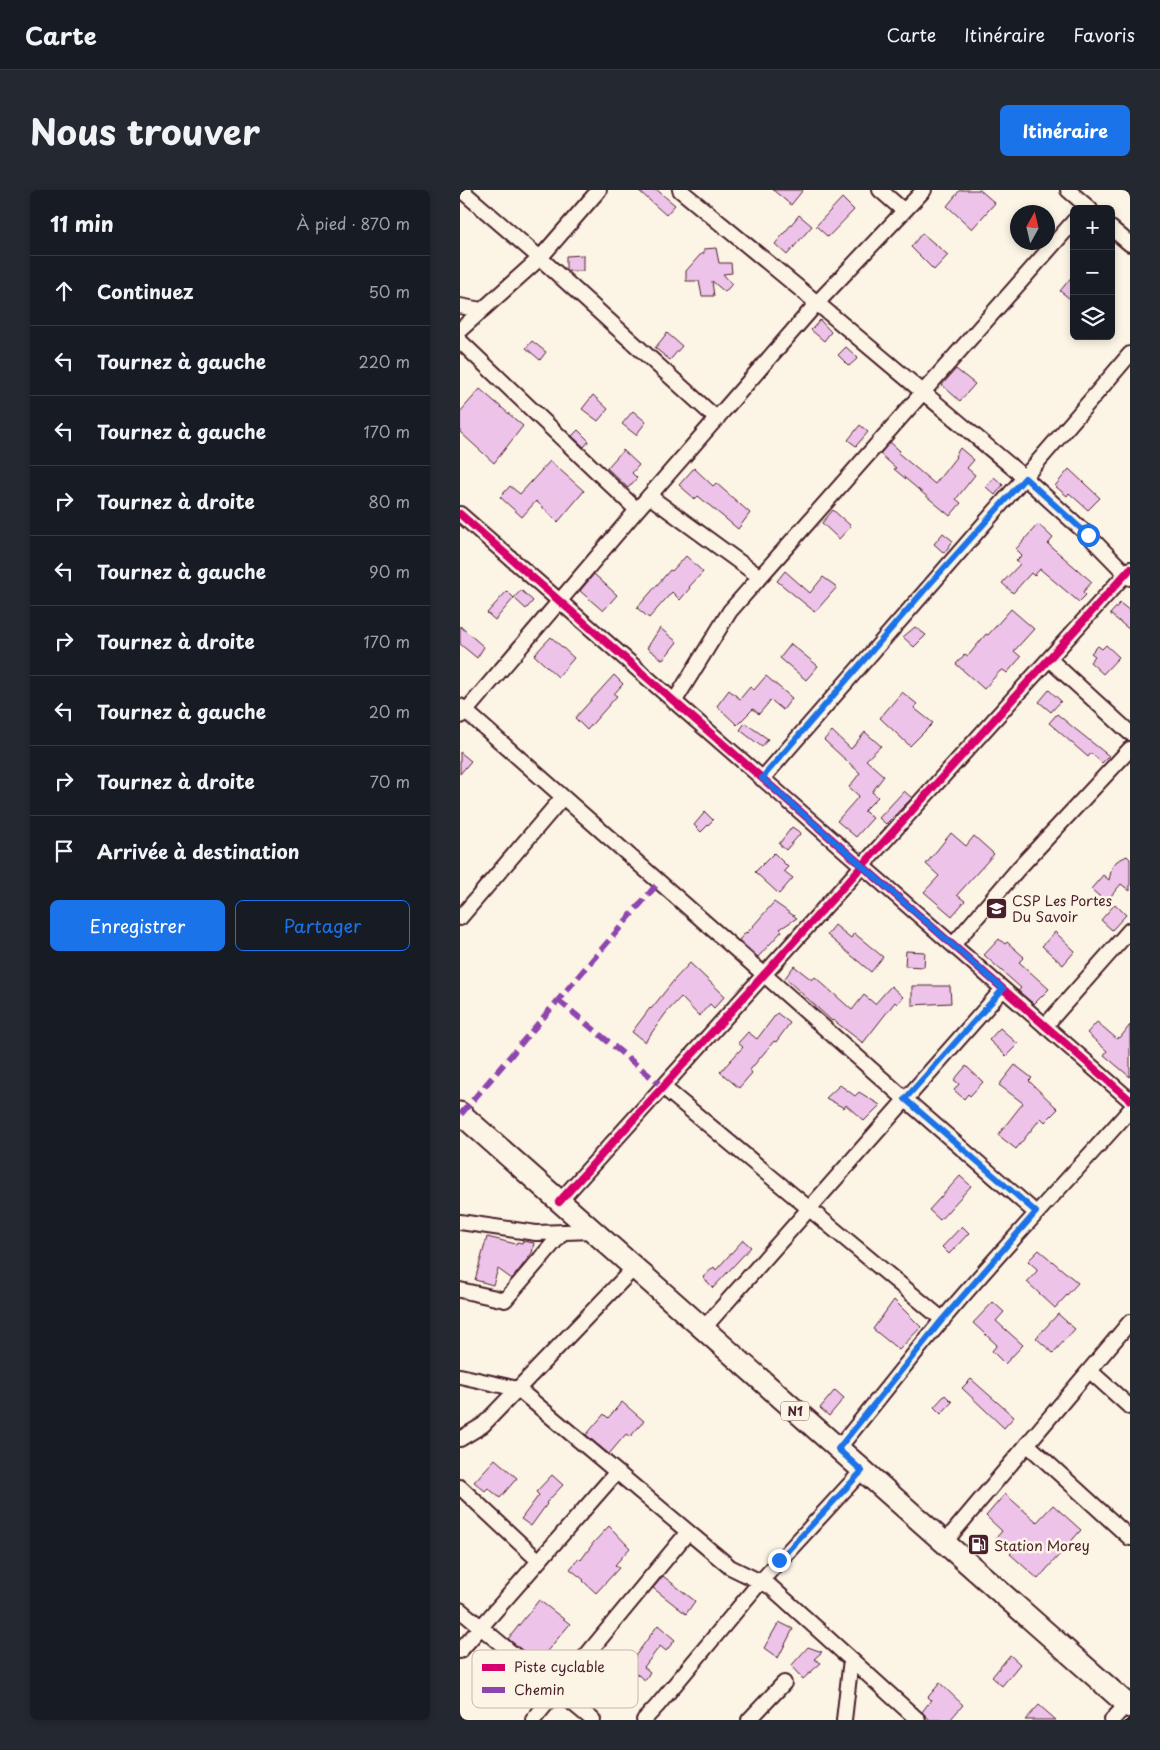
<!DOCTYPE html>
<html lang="fr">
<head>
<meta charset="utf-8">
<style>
	:root { --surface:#171b24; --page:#242831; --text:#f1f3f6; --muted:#9ea1a6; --line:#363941; --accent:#1a73e8 }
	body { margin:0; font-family:"Playpen Sans",sans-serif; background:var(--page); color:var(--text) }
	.controls { position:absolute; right:15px; top:15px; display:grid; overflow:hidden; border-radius:8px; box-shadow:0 2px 8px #0003 }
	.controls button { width:45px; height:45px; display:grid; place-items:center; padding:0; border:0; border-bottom:1px solid var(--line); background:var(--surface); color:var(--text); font:25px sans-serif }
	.compass { position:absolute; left:550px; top:15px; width:45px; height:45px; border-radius:50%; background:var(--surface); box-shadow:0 2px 8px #0003; rotate:8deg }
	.stop { position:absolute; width:15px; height:15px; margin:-11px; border:4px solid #1a73e8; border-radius:50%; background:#fff }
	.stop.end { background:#1a73e8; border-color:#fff; box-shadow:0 1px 5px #0008 }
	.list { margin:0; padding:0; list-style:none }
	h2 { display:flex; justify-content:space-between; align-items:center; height:65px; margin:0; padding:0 20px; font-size:21px }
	h2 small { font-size:16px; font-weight:400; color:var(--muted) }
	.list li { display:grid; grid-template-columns:32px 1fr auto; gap:15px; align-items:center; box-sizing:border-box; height:70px; padding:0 20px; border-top:1px solid var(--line) }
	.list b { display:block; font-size:19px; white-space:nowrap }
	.list em { font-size:16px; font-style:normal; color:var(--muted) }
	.actions { display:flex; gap:10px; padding:15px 20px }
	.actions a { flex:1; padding:11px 0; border:1px solid var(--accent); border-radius:8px; text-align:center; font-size:18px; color:var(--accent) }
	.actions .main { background:var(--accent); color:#fff }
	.icon { flex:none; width:28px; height:28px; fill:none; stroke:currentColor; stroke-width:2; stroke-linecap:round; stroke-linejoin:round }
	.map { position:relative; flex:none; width:670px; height:1530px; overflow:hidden; border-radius:8px }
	header { display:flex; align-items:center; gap:30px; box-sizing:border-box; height:70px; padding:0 25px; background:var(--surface); border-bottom:1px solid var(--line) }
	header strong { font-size:24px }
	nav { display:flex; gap:28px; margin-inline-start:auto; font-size:18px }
	.intro { display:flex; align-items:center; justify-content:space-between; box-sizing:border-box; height:120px; padding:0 30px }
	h1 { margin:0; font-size:35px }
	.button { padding:12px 22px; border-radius:8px; background:var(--accent); color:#fff; font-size:18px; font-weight:700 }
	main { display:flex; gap:30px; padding:0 30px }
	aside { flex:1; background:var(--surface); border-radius:8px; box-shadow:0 2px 8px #0003 }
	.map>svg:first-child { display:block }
</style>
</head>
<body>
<header>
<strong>Carte</strong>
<nav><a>Carte</a><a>Itinéraire</a><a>Favoris</a></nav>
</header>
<div class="intro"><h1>Nous trouver</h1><a class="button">Itinéraire</a></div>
<main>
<aside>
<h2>11 min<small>À pied · 870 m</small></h2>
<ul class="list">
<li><svg class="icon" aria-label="ahead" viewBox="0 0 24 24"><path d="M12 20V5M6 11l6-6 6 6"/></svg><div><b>Continuez</b></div><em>50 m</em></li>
<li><svg class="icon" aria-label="left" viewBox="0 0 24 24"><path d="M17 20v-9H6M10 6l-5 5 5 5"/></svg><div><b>Tournez à gauche</b></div><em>220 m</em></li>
<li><svg class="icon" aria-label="left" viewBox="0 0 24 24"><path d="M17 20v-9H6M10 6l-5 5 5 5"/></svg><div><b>Tournez à gauche</b></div><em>170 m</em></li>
<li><svg class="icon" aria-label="right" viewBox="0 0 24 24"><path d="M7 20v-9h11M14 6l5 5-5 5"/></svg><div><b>Tournez à droite</b></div><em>80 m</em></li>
<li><svg class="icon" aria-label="left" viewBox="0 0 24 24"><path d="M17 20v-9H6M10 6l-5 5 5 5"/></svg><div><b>Tournez à gauche</b></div><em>90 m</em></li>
<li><svg class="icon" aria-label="right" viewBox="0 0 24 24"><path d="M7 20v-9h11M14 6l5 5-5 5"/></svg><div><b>Tournez à droite</b></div><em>170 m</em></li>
<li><svg class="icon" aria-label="left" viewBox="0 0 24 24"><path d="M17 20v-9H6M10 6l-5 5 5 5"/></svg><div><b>Tournez à gauche</b></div><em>20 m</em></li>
<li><svg class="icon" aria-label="right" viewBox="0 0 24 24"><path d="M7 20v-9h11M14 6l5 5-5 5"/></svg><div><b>Tournez à droite</b></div><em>70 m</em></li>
<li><svg class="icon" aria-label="arrive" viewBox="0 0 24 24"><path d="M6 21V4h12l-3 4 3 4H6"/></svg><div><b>Arrivée à destination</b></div></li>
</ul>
<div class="actions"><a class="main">Enregistrer</a><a>Partager</a></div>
</aside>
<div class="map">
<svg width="670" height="1530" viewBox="0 0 670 1530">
	<rect width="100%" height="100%" fill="#fcf5e5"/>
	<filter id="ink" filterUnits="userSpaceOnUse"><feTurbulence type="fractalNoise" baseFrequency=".02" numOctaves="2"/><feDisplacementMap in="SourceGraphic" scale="10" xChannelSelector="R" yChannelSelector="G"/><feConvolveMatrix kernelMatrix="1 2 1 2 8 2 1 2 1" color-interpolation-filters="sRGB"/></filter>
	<g filter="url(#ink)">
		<path fill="#edc3ea" stroke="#4a1f2b" d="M178,0H197L215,15L206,25Z
			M313,0H343L331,15Z
			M500,0H520L535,13L512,39L487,16Z
			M382,8L394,20L368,47L356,36Z
			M339,25L352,36L327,65L315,54Z
			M462,43L488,65L474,80L451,57Z
			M256,58L259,73H271L272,83L263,84L272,94L265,102L252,91L254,106H242L239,91H226V81L240,65L244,63V59Z
			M123,65V81H108L106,80V66Z
			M614,84V112L600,101Z
			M360,130L371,142L364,151L351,140Z
			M207,143L222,156L210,170L195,158Z
			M72,151L86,162L80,170L66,158Z
			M386,157L398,168L389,176L378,165Z
			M496,179L515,194L500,211L482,195Z
			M20,199L63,236L34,273L0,242V222Z
			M133,205L148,219L138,231L122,219Z
			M173,221L186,232L176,245L162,234Z
			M400,235L408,242L396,256L388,250Z
			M118,240L129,251L124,257L112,246Z
			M430,252L440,261L438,263L475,294L496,267L495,266L500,258L514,270L507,278L515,285L496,309L501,313L490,326L434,279L436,278L420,264Z
			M163,260L179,275L172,283L177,288L168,298L147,278Z
			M90,271L124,301L98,332L76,311L62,327L40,307L50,296L60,304Z
			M234,278L253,296L256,293L290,323L278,339L238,306L235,309L219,295Z
			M609,279L640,308L628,320L609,303L607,306L595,296Z
			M534,287L543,295L535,305L526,297Z
			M373,320L391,336L379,349L362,333Z
			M578,334L593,348L588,354L632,392L623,402L626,405L619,412L580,379L574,386L571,383L553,403L542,393L560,374L556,371L562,365L556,359Z
			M483,343L493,351L484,363L474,354Z
			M226,366L243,382L229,397L230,398L220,410L212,402L189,428L177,418L210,380L212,381Z
			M325,381L350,403L363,387L377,397L355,422L317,391Z
			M134,384L157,405L143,421L120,401Z
			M61,400L73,411L66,419L54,408Z
			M47,401L54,408L35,430L27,423Z
			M660,413L670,421V440L650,424Z
			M551,419L574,439L554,461L561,467L547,483L543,480L540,481L524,499L496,474L505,464L508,466L526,444L528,445Z
			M0,436L24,457L17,468L0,454Z
			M455,437L466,445L454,457L443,447Z
			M200,438L217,452L203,470L187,458Z
			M91,447L114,468L98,487L74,465Z
			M331,454L358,476L346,490L320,468Z
			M646,455L659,467L643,484L630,472L635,466L631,463L638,456L642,459Z
			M154,485L163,494L154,504L157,506L127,540L115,528Z
			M306,486L332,508L323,520L311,510L299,524L293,519L277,535L257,516L269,500L280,509L290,497L294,500Z
			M589,500L601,511L591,522L579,512Z
			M442,502L457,514L454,518L473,533L450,556L420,528Z
			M597,524L614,538L649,566L642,573L631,563L628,567L589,533Z
			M285,533L308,549L302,557L280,540Z
			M372,541L391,559L405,542L421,556L406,570L424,586L412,602L418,607L404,621L413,628L396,647L377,631L399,606L389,597L400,583L364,550Z
			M0,562L11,571L0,584Z
			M444,601L452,608L426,634L419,628Z
			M245,622L253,630L241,642L234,635Z
			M332,637L341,643L326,660L319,654Z
			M491,643L506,656L514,646L534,664L497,705L505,711L492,726L464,702L479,686L466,674Z
			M314,663L328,677L324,681L333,688L319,704L295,682Z
			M667,666L670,669V701L661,694L646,712L631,699L643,685L649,690L652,677L657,671Z
			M314,712L337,728L320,739L322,741L298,767L279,750L286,742L287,743Z
			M655,714L666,725L652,740L641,730Z
			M375,735L391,748L394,743L423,767L411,782L367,745Z
			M595,742L615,761L603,775L582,756Z
			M539,749L545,754L547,752L564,767L559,772L589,799L574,814L558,801L561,798L524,765Z
			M446,761L465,762L464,777L445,776Z
			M230,773L265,806L254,818L250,814L239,826L221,807L206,823L185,852L172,842L190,818L191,819L215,789Z
			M334,776L352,790L355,787L392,820L404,805L415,814L431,796L443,807L437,814L435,812L403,853L373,830L372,831L325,788Z
			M452,796H490L491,813L452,815Z
			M317,823L330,833L316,852L314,851L290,880L292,883L279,898L260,882L283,857L278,853L288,842L297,849Z
			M637,832L657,849L658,847L660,848L670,835V887L644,865L647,861L627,843Z
			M540,838L558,854L546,866L529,850Z
			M555,875L572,888L569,891L598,919L585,932L581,928L556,959L538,945L563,913L539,895Z
			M506,876L523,892L510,906L508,904L504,909L494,900L499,894L494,890Z
			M380,895L395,906L399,902L420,915L404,931L386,915L384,918L366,908Z
			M500,986L511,996L480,1030L469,1020Z
			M502,1036L509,1043L489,1064L482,1057Z
			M27,1047L56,1054L57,1052L62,1053L63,1051L74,1053L72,1063L52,1089L38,1079L33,1095L15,1090Z
			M283,1050L291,1057L253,1098L243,1087L254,1077L256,1080Z
			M579,1060L618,1093L595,1118L567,1092L577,1081V1079L568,1071Z
			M434,1110L461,1137L439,1160L413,1139Z
			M533,1112L544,1122L536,1131L563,1155L545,1174L532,1161L537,1155L513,1133Z
			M598,1124L615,1139L593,1163L576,1148Z
			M511,1189L554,1227L544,1238L502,1198Z
			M375,1200L384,1208L369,1226L360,1218Z
			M485,1205L492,1212L481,1224L474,1217Z
			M162,1212L184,1231L170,1247L166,1244L149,1264L126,1245L144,1224L148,1228Z
			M35,1269L57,1288L40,1308L28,1298L25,1301L14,1292Z
			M92,1285L103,1295L86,1313L87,1314L71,1336L61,1329L79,1305L76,1302Z
			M545,1304L577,1332L593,1315L621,1340L578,1389L550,1364L552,1362L536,1348L542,1341L526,1326Z
			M149,1336L170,1358L155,1375L159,1378L136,1403L123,1391L124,1390L110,1379L119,1368L121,1370L134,1352Z
			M203,1386L235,1411L226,1424L193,1398Z
			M79,1410L110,1434L77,1473L48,1449Z
			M319,1432L333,1439L318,1468L304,1458Z
			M198,1435L215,1450L206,1461L200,1456L184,1477L190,1482L185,1490L167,1477Z
			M348,1457L362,1462L354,1469L361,1473L343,1489L331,1476Z
			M550,1465L560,1474L542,1496L532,1487Z
			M480,1493L503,1515L490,1530H470L462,1522L471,1510L468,1507Z
			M579,1515L596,1530H565Z"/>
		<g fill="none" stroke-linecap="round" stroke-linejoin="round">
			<defs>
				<path id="minor" d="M1,0L80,68L257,229
					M220,0L357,113L565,288L628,345L670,388
					M420,0L444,21
					M608,0L630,19
					M651,38L670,54
					M0,116L21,120
					M0,140L80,68L139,0
					M0,151L177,320
					M189,306L300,387
					M0,324L670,910
					M589,469L670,543
					M214,512L270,421L614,31
					M0,516L445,909L576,1023
					M0,526L6,521L177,320L357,113L464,0
					M302,589C425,447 549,307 670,164
					M0,728L103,607
					M493,755L558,679L670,559
					M585,836L670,740
					M203,897L483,1130
					M99,1012L670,379
					M0,1032L76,1043L133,1041
					M0,1100L45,1110L103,1042
					M243,1139L543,799
					M630,1181L670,1217
					M0,1186L58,1199L270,1377L311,1397L458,1530
					M0,1249L23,1235L174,1078
					M567,1254L670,1348
					M378,1259C413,1216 447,1172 483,1129C543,1058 608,990 670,920
					M0,1297L79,1371
					M485,1352L670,1132
					M0,1420L133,1530
					M0,1461L156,1283
					M73,1530L228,1342
					M184,1530L197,1516L301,1391L402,1281
					M289,1530L324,1493
					M384,1530L391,1469
					M652,1530L670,1511"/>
				<path id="primary" d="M0,923L670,1517"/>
			</defs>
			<use href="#minor" stroke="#4a1f2b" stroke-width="18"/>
			<use href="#primary" stroke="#4a1f2b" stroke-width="25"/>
			<use href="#minor" stroke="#fcf5e5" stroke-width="14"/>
			<use href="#primary" stroke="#fcf5e5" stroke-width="21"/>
			<path stroke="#8e44ad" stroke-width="6" stroke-dasharray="12 6" stroke-linecap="butt" d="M98,810L203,897
				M1,924L199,692"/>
			<defs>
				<path id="cycleway" d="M0,324L670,910
					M99,1012L670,379"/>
			</defs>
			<use href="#cycleway" stroke="#fcf5e5" stroke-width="11"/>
			<use href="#cycleway" stroke="#d6006c" stroke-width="8"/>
		</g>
	</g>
	<g fill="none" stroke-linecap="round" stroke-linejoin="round" filter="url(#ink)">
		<path stroke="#1a73e8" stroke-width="6" d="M319,1370L402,1281L378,1259L482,1130L576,1022L445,909L543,799L302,588L468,396L565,288L628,345"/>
	</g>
	<defs>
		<symbol id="school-square" viewBox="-11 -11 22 22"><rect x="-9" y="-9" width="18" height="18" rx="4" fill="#4a1f2b" stroke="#fcf5e5"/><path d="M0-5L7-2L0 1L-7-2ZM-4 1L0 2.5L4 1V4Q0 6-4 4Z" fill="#fff"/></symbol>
		<symbol id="fuel-square" viewBox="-11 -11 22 22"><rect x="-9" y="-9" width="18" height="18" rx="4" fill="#4a1f2b" stroke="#fcf5e5"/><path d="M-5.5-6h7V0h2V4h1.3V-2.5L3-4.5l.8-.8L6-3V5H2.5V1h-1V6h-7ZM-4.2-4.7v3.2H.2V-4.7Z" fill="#fff"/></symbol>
	</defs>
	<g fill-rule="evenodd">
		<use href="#school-square" x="524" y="706" width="25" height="25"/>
		<use href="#fuel-square" x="506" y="1342" width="25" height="25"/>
	</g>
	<g text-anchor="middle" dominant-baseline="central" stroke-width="5" stroke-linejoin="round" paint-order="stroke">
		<rect fill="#fcf5e5" stroke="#7f5f63" stroke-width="1" x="321" y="1211.5" width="28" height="19" rx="4"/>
		<g font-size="12" font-weight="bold" fill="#4a1f2b">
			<text x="335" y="1221">N1</text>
		</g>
		<g font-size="14" fill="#4a1f2b" stroke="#fcf5e5" text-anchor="start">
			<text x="552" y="710">CSP Les Portes<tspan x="552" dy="16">Du Savoir</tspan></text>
			<text x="534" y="1355">Station Morey</text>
		</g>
	</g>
	<rect x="12" y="1460" width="166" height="58" rx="8" fill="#fcf5e5" stroke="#c7b5ad" stroke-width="1"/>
	<rect x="22" y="1474" width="23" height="7" fill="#d6006c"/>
	<rect x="22" y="1497" width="23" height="6" fill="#8e44ad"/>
	<g font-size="14" fill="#4a1f2b">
		<text x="54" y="1482">Piste cyclable</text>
		<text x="54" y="1505">Chemin</text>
	</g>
</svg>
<div class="controls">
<button>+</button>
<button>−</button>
<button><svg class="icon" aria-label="layers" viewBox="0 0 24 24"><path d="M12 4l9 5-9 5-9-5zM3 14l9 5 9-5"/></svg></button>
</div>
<svg class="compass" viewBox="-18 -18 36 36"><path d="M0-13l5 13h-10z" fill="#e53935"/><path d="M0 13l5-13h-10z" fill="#9ea1a6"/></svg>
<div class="stop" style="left:628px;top:345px"></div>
<div class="stop end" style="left:319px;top:1370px"></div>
</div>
</main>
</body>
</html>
